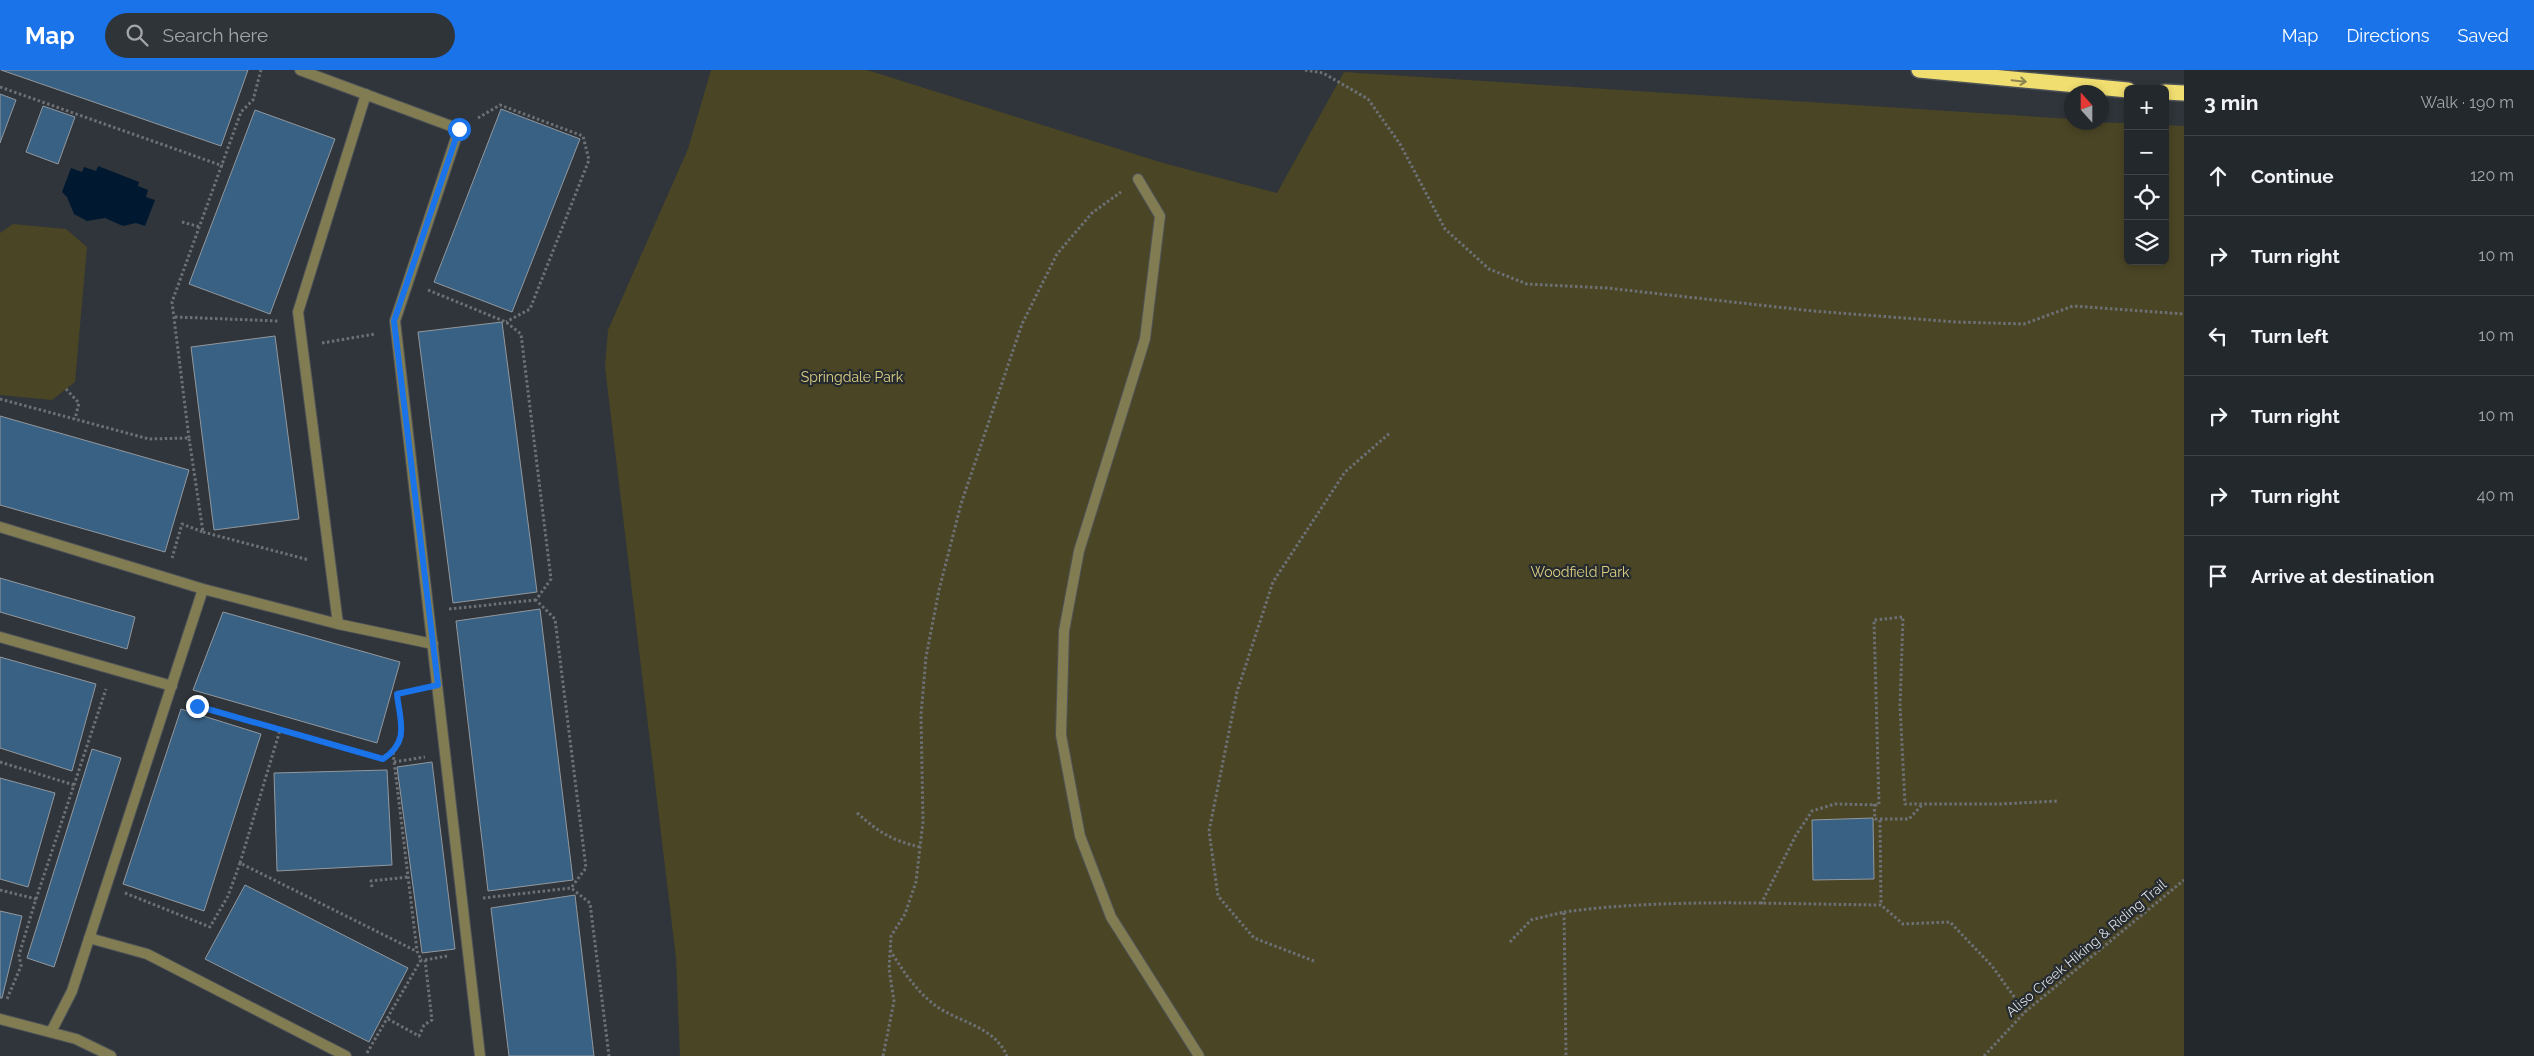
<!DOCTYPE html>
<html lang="en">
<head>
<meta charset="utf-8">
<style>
	:root { --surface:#23282c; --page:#2f3438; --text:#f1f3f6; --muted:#a3a6a9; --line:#404448; --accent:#1a73e8 }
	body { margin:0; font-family:Raleway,sans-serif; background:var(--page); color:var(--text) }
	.controls { position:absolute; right:15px; top:15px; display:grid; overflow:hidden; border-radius:8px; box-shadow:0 2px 8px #0003 }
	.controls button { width:45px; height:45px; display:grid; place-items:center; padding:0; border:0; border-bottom:1px solid var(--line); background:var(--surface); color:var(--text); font:25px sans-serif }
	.compass { position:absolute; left:2064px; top:15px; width:45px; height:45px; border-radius:50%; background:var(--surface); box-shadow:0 2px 8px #0003; rotate:339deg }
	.stop { position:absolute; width:15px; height:15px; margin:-11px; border:4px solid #1a73e8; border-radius:50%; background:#fff }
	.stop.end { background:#1a73e8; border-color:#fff; box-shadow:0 1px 5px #0008 }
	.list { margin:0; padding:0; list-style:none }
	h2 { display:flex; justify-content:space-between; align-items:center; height:65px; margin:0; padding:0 20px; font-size:21px }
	h2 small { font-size:16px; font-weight:400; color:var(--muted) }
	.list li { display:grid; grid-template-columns:32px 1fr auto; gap:15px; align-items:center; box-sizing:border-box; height:80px; padding:0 20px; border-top:1px solid var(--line) }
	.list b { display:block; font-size:19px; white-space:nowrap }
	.list em { font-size:16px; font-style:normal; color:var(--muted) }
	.icon { flex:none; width:28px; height:28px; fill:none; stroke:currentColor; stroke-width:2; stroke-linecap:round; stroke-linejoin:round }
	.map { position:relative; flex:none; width:2184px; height:986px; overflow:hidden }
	header { display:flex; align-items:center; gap:30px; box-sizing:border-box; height:70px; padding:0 25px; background:var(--accent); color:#fff }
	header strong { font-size:24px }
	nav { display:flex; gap:28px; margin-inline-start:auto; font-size:18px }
	.search { width:350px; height:45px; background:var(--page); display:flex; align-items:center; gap:12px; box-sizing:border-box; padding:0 18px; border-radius:28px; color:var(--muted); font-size:19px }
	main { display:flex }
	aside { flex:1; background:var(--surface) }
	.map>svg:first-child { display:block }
</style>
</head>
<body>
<header>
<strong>Map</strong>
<div class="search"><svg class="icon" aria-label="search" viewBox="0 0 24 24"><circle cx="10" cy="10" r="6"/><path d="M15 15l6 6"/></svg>Search here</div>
<nav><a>Map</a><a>Directions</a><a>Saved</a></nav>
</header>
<main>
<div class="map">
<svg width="2184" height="986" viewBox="0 0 2184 986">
	<rect width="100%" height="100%" fill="#2f353a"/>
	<path fill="#4a4525" d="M711,0H867L1163,93L1277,123L1344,2L2071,49L2072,52L2128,53V191H2165V55L2184,56V986H680L676,888L605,297L608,260L688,79Z
		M13,154L66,159L87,177L75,312L52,330L0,325V163Z"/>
	<path fill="#001930" d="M98,96L139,112L138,116L148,120L146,127L155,130L145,156L136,153L123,156L105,148L87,151L74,144L67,127L62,122L71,98L82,102L84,97L96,101Z"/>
	<path fill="#396184" stroke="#92989e" d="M1,0H248L221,76Z
		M0,24L16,30L0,73Z
		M43,36L75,47L58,94L26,82Z
		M501,39L580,69L512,242L434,212Z
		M255,40L335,69L270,244L189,214Z
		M502,252L537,522L453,533L418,262Z
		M275,266L299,449L214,460L191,277Z
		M0,346L189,400L165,482L0,435Z
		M0,508L135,547L127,579L0,542Z
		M540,539L573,810L488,821L456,551Z
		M223,542L400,592L377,673L193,620Z
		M0,587L96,614L72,701L0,678Z
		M181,639L261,664L204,841L123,814Z
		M92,679L121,688L54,897L27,888Z
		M432,692L455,879L422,883L397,697Z
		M387,700L392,795L277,801L274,703Z
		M0,708L55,723L28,817L0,809Z
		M1873,748L1874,809L1813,810L1812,750Z
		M245,815L408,898L369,972L205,889Z
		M575,825L594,986H509L491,838Z
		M0,841L22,846L2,928H0Z"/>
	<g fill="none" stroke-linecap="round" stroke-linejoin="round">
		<defs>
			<path id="lane" d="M300,0L459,59L395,251L480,986
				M1138,109L1160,146L1145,269L1079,481L1064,561L1061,665L1080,766L1111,847L1199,986
				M0,457L203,519
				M338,554L298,242L366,24
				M0,567L172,616
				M89,868L147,884L346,986
				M0,949L76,969L111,986
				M51,962L72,921L203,519L338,554L433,574"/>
			<path id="highway" d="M1919,0L2128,20
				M2165,22L2184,23"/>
		</defs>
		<use href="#lane" stroke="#4e5358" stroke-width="12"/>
		<use href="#highway" stroke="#4e5358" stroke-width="18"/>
		<path stroke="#6d7176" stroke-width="3" stroke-dasharray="2.5 2.5" stroke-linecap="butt" d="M1305,0L1323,3L1368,29L1400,74L1445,159L1489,199L1527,214L1607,218L1813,241L1956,252L2024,254L2073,236L2184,244
			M0,17L223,96
			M478,48L500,35L583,66L589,90L530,239L506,252
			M182,152L200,157
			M428,220L506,252L521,264L551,509L536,530L555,549L586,798L571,818
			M175,247L278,251
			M322,273L375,264
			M66,319L79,333L75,349
			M0,329L149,369L189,368L203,462L182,454L172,488
			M189,368L172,232L241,42L253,30L261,0
			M203,462L309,490
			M449,539L536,530
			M188,634L383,689L393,682
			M0,692L74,715
			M394,692L425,687
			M1874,734L1875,749H1909L1922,735
			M857,743C880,763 891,770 920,777
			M1880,750L1881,835
			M240,793L280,660
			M372,817L371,811L408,807
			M0,820L36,829L19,885L21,896L7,929
			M125,823L210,857L228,826L240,793L416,881
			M483,828L571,818L590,833L609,986
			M36,829L106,619
			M1761,834L1796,765L1812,741L1835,734L1879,735L1874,550L1903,547L1900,636L1905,734H2000L2058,731
			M1564,842C1668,828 1776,834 1881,835L1903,854L1950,852L1992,896L2025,942
			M1510,872L1531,850L1564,842L1566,986
			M890,880C903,901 916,921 936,936C960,953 994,956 1007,986
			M425,890L447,886
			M1314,891L1254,868L1218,826L1209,761L1237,622L1273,512L1345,402L1391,362
			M388,949L419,966L424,955L432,950L425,890H421
			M367,983L421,890L417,881L393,682L402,669L397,624L416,619
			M883,986L894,931L889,899L891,866L905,844L916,812L920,777L923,752L921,645L926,587L939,520L961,434L1022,254L1057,184L1092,143L1121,122
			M1984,986L2025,942L2184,810"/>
		<use href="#lane" stroke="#827c52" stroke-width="10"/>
		<use href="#highway" stroke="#f0de70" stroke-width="15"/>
	</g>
	<defs><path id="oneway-shaft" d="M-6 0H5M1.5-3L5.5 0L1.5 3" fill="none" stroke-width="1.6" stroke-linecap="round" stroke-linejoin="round" transform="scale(1.25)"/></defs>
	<use stroke="#8b8450" href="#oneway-shaft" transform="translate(2019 11) rotate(6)"/>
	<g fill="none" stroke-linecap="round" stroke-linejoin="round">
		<path stroke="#1a73e8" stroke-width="6" d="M197,636L383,689C410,671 400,652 397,624L438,615L394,251L459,59"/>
	</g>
	<g text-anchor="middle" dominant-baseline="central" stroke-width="4.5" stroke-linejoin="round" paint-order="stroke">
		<g font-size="14" fill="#ded080" stroke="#262b30">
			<text x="852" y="307">Springdale Park</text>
			<text x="1580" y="502">Woodfield Park</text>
		</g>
		<g font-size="14" fill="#dbdee2" stroke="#262b30">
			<text transform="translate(2086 878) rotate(-40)">Aliso Creek Hiking &amp; Riding Trail</text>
		</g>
	</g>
</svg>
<div class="controls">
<button>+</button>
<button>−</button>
<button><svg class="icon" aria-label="locate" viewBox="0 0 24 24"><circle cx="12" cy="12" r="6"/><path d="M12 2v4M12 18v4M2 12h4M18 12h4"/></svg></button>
<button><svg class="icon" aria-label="layers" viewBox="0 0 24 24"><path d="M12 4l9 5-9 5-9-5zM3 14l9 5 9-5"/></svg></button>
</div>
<svg class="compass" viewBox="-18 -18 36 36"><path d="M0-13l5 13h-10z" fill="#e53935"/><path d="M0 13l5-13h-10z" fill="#a3a6a9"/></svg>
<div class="stop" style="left:459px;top:59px"></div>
<div class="stop end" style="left:197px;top:636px"></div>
</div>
<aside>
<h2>3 min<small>Walk · 190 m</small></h2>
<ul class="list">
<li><svg class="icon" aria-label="ahead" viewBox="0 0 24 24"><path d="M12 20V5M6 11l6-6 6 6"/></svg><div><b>Continue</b></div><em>120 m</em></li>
<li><svg class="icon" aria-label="right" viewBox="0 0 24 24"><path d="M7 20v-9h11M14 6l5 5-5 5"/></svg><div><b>Turn right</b></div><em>10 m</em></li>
<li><svg class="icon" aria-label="left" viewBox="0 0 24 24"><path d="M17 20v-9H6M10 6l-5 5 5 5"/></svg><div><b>Turn left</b></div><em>10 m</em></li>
<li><svg class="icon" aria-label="right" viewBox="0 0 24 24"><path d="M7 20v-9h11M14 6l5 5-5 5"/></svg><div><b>Turn right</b></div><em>10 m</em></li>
<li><svg class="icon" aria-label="right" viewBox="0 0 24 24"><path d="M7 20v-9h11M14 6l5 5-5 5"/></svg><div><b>Turn right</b></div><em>40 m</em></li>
<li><svg class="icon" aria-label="arrive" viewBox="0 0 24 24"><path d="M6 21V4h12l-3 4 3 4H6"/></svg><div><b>Arrive at destination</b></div></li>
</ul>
</aside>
</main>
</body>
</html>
